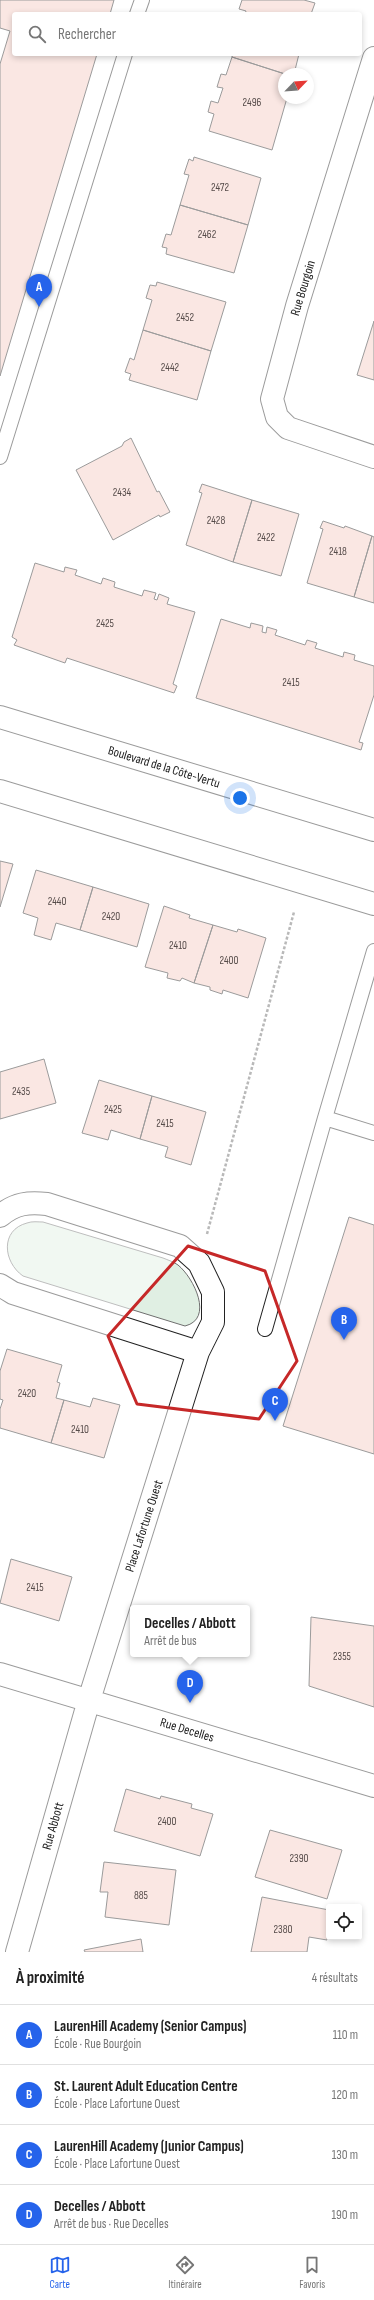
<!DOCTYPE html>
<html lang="fr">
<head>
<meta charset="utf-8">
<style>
	:root { --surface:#fff; --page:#f2f2f2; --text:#222; --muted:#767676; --line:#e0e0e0; --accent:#2563eb }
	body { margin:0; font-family:"Sofia Sans Condensed",sans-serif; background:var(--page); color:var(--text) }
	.controls { position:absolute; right:12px; bottom:12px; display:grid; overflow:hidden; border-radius:4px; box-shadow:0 2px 6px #0003 }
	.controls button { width:36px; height:36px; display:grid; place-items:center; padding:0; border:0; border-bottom:1px solid var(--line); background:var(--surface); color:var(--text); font:20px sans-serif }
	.compass { position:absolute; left:278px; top:68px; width:36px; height:36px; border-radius:50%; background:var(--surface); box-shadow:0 2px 6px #0003; rotate:65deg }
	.you { position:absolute; left:240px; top:798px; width:14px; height:14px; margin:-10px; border:3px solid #fff; border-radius:50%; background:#1a73e8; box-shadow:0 0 0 6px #1a73e833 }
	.badge { display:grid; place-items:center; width:26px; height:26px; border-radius:50%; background:var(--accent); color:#fff; font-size:13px; font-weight:700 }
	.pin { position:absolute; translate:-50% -33px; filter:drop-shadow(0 1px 2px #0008) }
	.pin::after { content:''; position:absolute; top:21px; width:14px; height:12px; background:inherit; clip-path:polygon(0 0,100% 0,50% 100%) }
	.popup { position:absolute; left:130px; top:1605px; width:120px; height:52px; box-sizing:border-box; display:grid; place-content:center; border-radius:4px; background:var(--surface); filter:drop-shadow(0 1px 3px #0005); font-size:13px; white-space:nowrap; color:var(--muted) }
	.popup b { font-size:15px; color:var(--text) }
	.popup::after { content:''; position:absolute; left:50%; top:100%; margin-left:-8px; border:8px solid transparent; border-top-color:var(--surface) }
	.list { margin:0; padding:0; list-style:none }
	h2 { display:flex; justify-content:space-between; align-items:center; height:52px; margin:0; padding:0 16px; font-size:17px }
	h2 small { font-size:13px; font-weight:400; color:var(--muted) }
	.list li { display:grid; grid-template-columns:26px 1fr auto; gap:12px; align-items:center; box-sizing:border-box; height:60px; padding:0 16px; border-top:1px solid var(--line) }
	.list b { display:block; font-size:15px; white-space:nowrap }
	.list p { margin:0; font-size:13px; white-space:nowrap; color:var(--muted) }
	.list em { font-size:13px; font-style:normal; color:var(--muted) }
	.icon { flex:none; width:22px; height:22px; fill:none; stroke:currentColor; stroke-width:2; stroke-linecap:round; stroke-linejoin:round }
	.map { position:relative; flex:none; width:374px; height:1952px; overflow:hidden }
	.search { position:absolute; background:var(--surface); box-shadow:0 2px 6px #0003; left:12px; right:12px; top:12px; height:44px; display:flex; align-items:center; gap:10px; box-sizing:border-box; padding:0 14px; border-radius:4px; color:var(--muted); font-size:15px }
	.sheet { height:292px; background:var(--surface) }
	nav { display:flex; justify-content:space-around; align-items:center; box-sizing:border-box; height:56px; border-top:1px solid var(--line); background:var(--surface); font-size:11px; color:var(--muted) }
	nav a { display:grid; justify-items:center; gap:2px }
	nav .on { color:var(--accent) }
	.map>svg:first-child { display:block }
</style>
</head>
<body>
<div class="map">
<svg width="374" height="1952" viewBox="0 0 374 1952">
	<rect width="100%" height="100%" fill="#fff"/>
	<path fill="#e0efe3" stroke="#6f6f6f" d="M43,1222L163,1258C168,1260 174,1262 178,1265C194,1278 214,1319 185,1326L23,1276C3,1262 0,1230 27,1223C32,1221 38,1222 43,1222Z"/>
	<path fill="#f3c9c0" stroke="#222" d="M0,0H114L110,14H14V54H97L0,376V64L10,31L0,28Z
		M242,0H304L315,3L311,14H245L246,11L239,9Z
		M232,54H299L294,74H285L232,57Z
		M232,57L285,74L284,98H287L272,150L209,131L214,114L208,112L211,101L218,103L223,88L217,87L221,74L226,75Z
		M194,157L261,178L248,225L180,205L189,175L184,174L189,159L193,161Z
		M180,205L248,225L234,273L166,254L167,248L162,247L166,234L171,235Z
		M157,282L226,302L211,351L143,330L152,300L146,298L150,285L156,286Z
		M374,321V380L357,375Z
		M143,330L211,351L197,400L129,380L131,374L125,372L130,358L134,360Z
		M131,438L157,492L159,491L170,512L160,517L159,515L113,540L76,470L122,446L124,442Z
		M202,484L252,500L233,562L186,545L202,493L199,492Z
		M252,500L299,514L281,576L233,562Z
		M323,521L344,528L345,526L372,536L354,597L307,583L323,529L320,528Z
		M372,536L374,537V603L354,597Z
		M35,563L64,572L65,567L77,570L75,575L101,584L103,578L115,582L114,587L142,596L144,590L156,593L154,599L157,600L159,594L169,598L167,604L195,612L173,684L177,686L174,693L67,658L65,663L14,645L17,640L12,637Z
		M221,619L250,628L251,623L263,626L262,632L266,633L267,627L277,630L275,635L305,645L307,640L317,643L315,648L343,657L344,652L355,655L354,660L374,666V695L359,742L363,743L361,750L196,698Z
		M0,861L13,864L0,907Z
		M36,870L93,887L80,930L56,923L51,940L34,935L38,918L23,913Z
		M93,887L149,904L137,947L80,930Z
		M164,906L190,915L189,918L213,925L194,983L182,978L180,981L167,978L168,973L145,967Z
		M213,925L237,932L238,929L266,938L248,998L223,990L222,994L210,990V987L194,983Z
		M44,1059L56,1103L0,1119V1072Z
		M99,1080L152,1096L140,1139L111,1130L108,1140L82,1133Z
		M152,1096L206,1112L191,1165L165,1157L168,1147L140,1139Z
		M349,1217L374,1225V1454L283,1426Z
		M7,1349L62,1365L57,1382L60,1383L56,1398L64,1400L51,1443L0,1428V1409L3,1400L0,1399V1371Z
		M93,1398L120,1405L104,1458L51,1443L64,1400L90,1407Z
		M11,1559L72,1577L59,1621L0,1603Z
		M311,1617L374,1626V1707L309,1686Z
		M126,1789L160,1799L161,1796L192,1804L191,1808L213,1814L200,1856L114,1831Z
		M270,1830L342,1850L327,1899L255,1877Z
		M104,1862L176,1870L169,1925L105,1917L108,1892H100Z
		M262,1897L329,1910L327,1940L309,1937L307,1952H251Z
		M141,1939L143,1952H85L84,1950Z"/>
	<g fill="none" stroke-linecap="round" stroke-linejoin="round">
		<defs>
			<path id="lane" d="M137,14L142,0
				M0,457L125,54
				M325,1118L374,951
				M265,1329L325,1118L374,1133"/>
			<path id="street" d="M374,58L297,306L272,399L277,417L288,428L374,457
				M0,1216C15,1203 29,1202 47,1204L180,1246L199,1263L213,1292V1322L198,1352L89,1700L17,1952
				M0,1285L13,1293L198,1352
				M0,1674L374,1786"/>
			<path id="secondary" d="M0,717L374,830
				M0,791L374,904"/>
		</defs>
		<use href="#lane" stroke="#222" stroke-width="16"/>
		<use href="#street" stroke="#222" stroke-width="24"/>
		<use href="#secondary" stroke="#222" stroke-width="24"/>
		<path stroke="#646464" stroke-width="2.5" stroke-dasharray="3 2" stroke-linecap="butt" d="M207,1234L294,912"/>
		<use href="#lane" stroke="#fff" stroke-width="14"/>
		<use href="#street" stroke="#fff" stroke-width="22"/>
		<use href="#secondary" stroke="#fff" stroke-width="22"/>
	</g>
	<path d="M0 0H374V1952H0ZM188,1246L265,1271L297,1361L259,1419L137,1404L108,1336Z" fill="#fff" fill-opacity=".55" fill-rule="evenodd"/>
	<path fill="none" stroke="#c62828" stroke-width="3" stroke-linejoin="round" d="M188,1246L265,1271L297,1361L259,1419L137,1404L108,1336Z"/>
	<g text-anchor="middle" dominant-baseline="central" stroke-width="3" stroke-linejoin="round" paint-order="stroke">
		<g font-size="11" fill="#564c4a">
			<text x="252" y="102">2496</text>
			<text x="220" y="187">2472</text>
			<text x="207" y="234">2462</text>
			<text x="185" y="317">2452</text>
			<text x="170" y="367">2442</text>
			<text x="122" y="492">2434</text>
			<text x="216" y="520">2428</text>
			<text x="266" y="537">2422</text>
			<text x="338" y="551">2418</text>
			<text x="105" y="623">2425</text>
			<text x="291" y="682">2415</text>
			<text x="57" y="901">2440</text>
			<text x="111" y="916">2420</text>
			<text x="178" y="945">2410</text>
			<text x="229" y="960">2400</text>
			<text x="21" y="1091">2435</text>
			<text x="113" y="1109">2425</text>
			<text x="165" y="1123">2415</text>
			<text x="27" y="1393">2420</text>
			<text x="80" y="1429">2410</text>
			<text x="35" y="1587">2415</text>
			<text x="342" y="1656">2355</text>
			<text x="167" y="1821">2400</text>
			<text x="299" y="1858">2390</text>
			<text x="141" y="1895">885</text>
			<text x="283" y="1929">2380</text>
		</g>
		<g font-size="13" fill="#222" stroke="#fff">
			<text transform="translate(303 288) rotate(-73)">Rue Bourgoin</text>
			<text transform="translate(164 767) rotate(17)">Boulevard de la Côte-Vertu</text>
			<text transform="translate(144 1526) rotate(-72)">Place Lafortune Ouest</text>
			<text transform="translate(187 1730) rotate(17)">Rue Decelles</text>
			<text transform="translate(53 1826) rotate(-74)">Rue Abbott</text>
		</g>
	</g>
</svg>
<div class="controls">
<button><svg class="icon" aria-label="locate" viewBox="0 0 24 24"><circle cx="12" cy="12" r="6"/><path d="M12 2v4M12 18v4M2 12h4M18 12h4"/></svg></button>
</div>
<svg class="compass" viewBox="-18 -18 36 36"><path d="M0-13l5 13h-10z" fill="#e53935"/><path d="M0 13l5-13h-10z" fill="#767676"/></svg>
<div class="you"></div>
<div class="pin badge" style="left:39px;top:307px">A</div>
<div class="pin badge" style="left:344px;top:1340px">B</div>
<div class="pin badge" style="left:275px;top:1421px">C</div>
<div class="pin badge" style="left:190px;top:1703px">D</div>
<div class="popup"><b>Decelles / Abbott</b>Arrêt de bus</div>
<div class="search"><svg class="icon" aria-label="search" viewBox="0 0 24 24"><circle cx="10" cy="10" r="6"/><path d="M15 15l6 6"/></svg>Rechercher</div>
</div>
<section class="sheet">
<h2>À proximité<small>4 résultats</small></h2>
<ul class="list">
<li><span class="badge">A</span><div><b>LaurenHill Academy (Senior Campus)</b><p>École · Rue Bourgoin</p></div><em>110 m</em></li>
<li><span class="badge">B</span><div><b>St. Laurent Adult Education Centre</b><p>École · Place Lafortune Ouest</p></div><em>120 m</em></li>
<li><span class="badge">C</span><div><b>LaurenHill Academy (Junior Campus)</b><p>École · Place Lafortune Ouest</p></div><em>130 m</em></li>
<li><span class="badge">D</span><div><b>Decelles / Abbott</b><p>Arrêt de bus · Rue Decelles</p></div><em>190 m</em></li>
</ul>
</section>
<nav>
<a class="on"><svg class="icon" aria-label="map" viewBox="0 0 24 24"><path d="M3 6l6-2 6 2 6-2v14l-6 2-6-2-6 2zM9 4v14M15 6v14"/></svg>Carte</a>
<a><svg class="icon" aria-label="directions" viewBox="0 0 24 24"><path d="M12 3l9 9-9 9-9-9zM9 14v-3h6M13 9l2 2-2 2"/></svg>Itinéraire</a>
<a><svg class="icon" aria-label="saved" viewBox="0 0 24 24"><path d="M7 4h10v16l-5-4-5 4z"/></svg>Favoris</a>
</nav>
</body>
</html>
